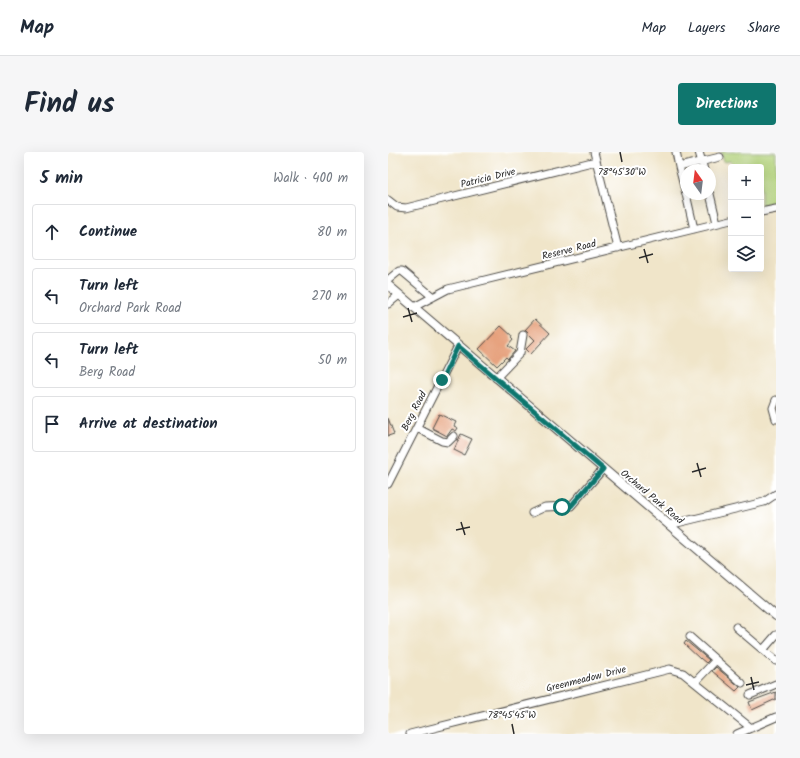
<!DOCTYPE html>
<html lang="en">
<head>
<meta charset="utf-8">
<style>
	:root { --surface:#fff; --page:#f6f6f7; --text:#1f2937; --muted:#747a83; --line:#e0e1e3; --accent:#0f766e }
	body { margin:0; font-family:Kalam,sans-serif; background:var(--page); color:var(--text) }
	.controls { position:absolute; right:12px; top:12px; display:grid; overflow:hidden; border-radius:4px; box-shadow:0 4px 16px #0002 }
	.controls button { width:36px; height:36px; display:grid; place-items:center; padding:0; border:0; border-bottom:1px solid var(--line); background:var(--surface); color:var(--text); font:20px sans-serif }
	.compass { position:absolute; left:292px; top:12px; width:36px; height:36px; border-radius:50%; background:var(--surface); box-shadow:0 4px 16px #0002; rotate:346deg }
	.stop { position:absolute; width:12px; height:12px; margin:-9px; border:3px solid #0f766e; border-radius:50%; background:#fff }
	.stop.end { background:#0f766e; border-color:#fff; box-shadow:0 1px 4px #0008 }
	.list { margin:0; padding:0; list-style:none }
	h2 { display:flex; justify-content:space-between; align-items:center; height:52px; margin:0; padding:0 16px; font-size:17px }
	h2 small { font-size:13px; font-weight:400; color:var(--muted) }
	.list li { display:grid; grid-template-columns:26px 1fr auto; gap:12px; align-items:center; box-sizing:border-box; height:56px; margin:0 8px 8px; padding:0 8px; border:1px solid var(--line); border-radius:4px }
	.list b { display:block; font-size:15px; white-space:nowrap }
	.list p { margin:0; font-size:13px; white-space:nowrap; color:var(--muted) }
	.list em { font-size:13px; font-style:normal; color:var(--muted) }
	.icon { flex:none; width:22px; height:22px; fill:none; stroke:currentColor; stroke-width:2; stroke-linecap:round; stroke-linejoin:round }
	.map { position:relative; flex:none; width:388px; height:582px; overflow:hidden; border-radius:4px }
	header { display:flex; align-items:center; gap:24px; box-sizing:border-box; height:56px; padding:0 20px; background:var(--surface); border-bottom:1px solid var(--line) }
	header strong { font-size:19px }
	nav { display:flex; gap:22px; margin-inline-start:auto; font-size:14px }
	.intro { display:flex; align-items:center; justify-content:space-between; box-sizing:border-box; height:96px; padding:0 24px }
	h1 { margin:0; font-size:28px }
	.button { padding:10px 18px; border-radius:4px; background:var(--accent); color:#fff; font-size:14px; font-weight:700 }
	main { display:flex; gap:24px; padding:0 24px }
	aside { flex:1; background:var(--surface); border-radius:4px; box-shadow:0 4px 16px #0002 }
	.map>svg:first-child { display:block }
</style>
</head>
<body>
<header>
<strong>Map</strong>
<nav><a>Map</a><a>Layers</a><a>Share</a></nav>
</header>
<div class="intro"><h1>Find us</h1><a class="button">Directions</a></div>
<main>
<aside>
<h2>5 min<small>Walk · 400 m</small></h2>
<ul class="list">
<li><svg class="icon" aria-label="ahead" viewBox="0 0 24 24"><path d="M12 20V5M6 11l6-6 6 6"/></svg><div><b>Continue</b></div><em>80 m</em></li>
<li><svg class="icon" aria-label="left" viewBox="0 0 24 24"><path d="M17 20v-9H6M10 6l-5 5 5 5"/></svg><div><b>Turn left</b><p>Orchard Park Road</p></div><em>270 m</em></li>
<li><svg class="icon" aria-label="left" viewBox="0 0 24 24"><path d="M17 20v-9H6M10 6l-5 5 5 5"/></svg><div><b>Turn left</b><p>Berg Road</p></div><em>50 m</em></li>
<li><svg class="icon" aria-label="arrive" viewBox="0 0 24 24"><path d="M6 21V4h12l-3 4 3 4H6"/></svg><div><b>Arrive at destination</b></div></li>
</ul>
</aside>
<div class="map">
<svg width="388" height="582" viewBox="0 0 388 582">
	<rect width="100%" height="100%" fill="#fff"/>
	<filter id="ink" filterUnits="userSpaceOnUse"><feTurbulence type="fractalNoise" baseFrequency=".025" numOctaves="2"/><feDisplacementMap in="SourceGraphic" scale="8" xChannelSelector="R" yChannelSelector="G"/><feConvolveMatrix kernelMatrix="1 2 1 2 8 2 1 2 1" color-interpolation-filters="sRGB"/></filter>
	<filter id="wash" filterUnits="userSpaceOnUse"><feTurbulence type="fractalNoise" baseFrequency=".012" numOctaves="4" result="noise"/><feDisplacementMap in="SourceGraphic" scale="16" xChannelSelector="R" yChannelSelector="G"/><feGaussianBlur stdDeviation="0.9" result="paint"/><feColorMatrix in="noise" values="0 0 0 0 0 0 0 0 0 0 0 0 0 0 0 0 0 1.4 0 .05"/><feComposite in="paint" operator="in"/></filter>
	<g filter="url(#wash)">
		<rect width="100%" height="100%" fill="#f0e5c9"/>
		<path fill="#b2d27a" stroke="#6e7e52" d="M333,0H388V49L373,53V15H344L343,9L336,10Z"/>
		<g id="blocks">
			<path fill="#e6a17d" d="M147,167L162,181L143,202L138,197L147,188L137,178Z
				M113,174L124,184L123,186L125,188L120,194L127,199L120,207L118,205L109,214L91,197Z
				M51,262L68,270L66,274L70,276L68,279L64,277L59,284L44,276Z
				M0,266L6,282L0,284Z
				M73,282L84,287L76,303L66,298Z
				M298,489L321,508L318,511L312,506V507L296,492Z
				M328,515L352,535L348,539L324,519Z
				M388,540V547L364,558L361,550Z"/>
		</g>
	</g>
	<g filter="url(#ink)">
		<use href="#blocks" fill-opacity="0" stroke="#494743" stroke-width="1"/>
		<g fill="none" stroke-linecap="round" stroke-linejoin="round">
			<defs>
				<path id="minor" d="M206,0L230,96
					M288,0L291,15L332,5
					M311,0L316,18
					M291,15L298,42
					M298,42L306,77
					M322,42L329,71
					M0,48L9,55L18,56L208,9
					M373,60L388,57
					M0,128L11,119H14L45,145
					M0,152L11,143
					M26,155L60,137L343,68
					M108,226L132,201L135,183
					M388,248L385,256L388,267
					M29,276L54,289L60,290L66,284
					M0,332L70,194
					M144,361L157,355L183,354L215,317
					M281,373L376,350L388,342
					M348,475L388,509
					M302,485L354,531
					M375,498L388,483
					M307,530L328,508
					M362,543L388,532
					M22,582L282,517L295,521L363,576
					M349,582L388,565"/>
				<path id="major" d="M0,133L388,464"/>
			</defs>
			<use href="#minor" stroke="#494743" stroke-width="9"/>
			<use href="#major" stroke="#494743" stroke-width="10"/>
			<use href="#minor" stroke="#fff" stroke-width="7"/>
			<use href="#major" stroke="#fff" stroke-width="8"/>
		</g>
	</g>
	<g fill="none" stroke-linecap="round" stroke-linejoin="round" filter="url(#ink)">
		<path stroke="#0f766e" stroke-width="5" d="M54,228L70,194L215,317L183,354L174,355"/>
	</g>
	<path fill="none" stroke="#2b2b2b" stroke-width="1.5" d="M232,0L234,10M256,97L260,111M251,106L265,102M20,156L24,170M15,165L29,161M309,311L313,325M304,320L318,316M73,370L77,383M68,378L82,375M363,525L366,538M358,533L371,530M124,572L126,582"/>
	<g text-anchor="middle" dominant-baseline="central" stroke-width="4" stroke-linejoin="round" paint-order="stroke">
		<g font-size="10" fill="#2b2b2b" stroke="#fff">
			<text transform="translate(100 26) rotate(-14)">Patricia Drive</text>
			<text transform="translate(181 98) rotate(-14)">Reserve Road</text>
			<text transform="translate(26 259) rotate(-63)">Berg Road</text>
			<text transform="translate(264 345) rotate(40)">Orchard Park Road</text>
			<text transform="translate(198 527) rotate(-14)">Greenmeadow Drive</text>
		</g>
	</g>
	<g font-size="10" text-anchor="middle" fill="#2b2b2b" stroke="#fff" stroke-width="4" stroke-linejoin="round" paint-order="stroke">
		<text x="234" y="23">78°45'30"W</text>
		<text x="124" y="566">78°45'45"W</text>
	</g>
</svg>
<div class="controls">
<button>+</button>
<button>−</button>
<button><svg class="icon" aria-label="layers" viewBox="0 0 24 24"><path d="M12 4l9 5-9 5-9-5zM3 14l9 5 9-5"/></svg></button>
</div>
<svg class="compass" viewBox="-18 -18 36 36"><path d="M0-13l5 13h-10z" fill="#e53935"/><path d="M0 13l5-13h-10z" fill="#747a83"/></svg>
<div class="stop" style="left:174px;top:355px"></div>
<div class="stop end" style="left:54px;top:228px"></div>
</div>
</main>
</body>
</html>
